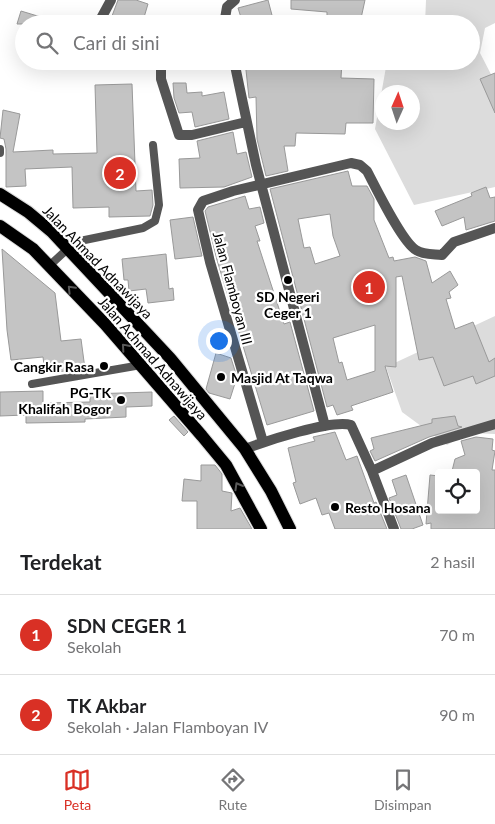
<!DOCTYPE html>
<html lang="id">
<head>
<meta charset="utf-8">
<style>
	:root { --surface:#fff; --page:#f2f2f2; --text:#202124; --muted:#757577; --line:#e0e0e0; --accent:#d93025 }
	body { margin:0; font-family:Lato,sans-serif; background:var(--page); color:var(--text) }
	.controls { position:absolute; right:15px; bottom:15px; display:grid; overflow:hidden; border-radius:5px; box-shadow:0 5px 20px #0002 }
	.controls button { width:45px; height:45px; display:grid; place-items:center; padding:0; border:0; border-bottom:1px solid var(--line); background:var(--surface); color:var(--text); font:25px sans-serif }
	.compass { position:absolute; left:375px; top:85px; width:45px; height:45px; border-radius:50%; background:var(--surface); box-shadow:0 5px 20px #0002; rotate:3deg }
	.you { position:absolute; left:218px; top:340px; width:18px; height:18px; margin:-12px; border:4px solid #fff; border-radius:50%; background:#1a73e8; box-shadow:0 0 0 8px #1a73e833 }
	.badge { display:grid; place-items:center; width:32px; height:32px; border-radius:50%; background:var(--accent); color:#fff; font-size:16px; font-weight:700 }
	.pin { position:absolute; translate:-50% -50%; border:2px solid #fff; box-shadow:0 1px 5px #0006 }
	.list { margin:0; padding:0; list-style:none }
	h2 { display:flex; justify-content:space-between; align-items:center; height:65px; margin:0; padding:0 20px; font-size:21px }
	h2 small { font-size:16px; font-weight:400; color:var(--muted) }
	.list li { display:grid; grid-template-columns:32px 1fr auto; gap:15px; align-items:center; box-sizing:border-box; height:80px; padding:0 20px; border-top:1px solid var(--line) }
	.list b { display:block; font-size:19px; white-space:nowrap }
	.list p { margin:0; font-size:16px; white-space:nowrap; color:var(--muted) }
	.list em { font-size:16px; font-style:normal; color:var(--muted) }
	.icon { flex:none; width:28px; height:28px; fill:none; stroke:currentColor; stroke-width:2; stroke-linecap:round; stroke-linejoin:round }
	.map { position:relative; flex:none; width:495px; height:529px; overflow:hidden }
	.search { position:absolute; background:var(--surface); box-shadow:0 5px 20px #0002; left:15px; right:15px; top:15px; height:55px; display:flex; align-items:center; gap:12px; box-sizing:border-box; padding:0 18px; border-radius:28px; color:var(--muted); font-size:19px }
	.sheet { height:225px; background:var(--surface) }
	nav { display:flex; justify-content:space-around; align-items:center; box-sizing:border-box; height:70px; border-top:1px solid var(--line); background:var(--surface); font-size:14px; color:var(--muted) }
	nav a { display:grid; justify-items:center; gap:2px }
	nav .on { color:var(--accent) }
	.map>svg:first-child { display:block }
</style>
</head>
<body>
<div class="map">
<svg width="495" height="529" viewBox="0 0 495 529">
	<rect width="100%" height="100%" fill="#fff"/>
	<path fill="#dcdcdc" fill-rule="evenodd" d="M426,0H495V23L485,28L480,53L495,82V187L414,205L375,129L386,67L397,61H471V24H425ZM382,92H412V122H382Z
		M495,316V434L469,433L447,445L402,412L386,367Z"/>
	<path fill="#c4c4c4" stroke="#999" fill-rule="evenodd" d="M118,0H136L148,4L142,24H109Z
		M268,0L273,19L256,24H243L238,8Z
		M291,0H365L360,23L341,19V24H327V12L291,9Z
		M21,11L54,21V24H17Z
		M245,61H342L341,78L374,79L373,123H346L345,134L296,133L295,146H284L288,171L266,176L257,139L256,97L249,98Z
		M495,73V113L480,79Z
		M173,83H186L187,93L202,92V96L224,92L229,119L195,127L192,112L179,113L174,98Z
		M132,84L136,191L152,190L153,205L150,216L109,217V207L73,208L72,167L25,169L26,186L6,187V149L4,139L0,138L3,110L20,114L13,152L53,150V154L97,153L95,85Z
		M233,132L237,154L246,152L252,177L224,187L180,188L179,159L200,158L197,141Z
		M348,171L352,186H367L374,199V220L389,258L393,257L394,261L415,257L426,261L432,283L450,271L458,285L449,292L451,298L446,299L455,329L473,322L489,362L495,358V376L476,384L473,376L444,386L433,357L419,360L402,276L396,277V367L385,366L393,392L351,406L353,410L337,415L333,405L327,407L270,189ZM330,214L333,236L340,256L315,264L310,247L304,248L298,219ZM375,325V371L347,380L342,362L339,363L333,338Z
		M486,187L490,198L495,197V221L466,230L464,217L442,226L435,211L472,196L471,193Z
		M245,196L249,209L260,207L264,223L255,226L260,241H257L284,324L290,322L314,411L267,425L217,260L205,211L208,207Z
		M193,217L202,256L175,259L170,220Z
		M2,249L55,293L61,341L81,339L85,369L45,373L43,357L11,360L7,330Z
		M166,254L169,289L173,288L174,300L148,303L146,289L129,291L128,280H124L122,259Z
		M216,353L231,358L237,377L230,399L209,393L206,389Z
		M43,391V403L90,402V394L152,392V406L126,407V417L85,419V422L26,423V415L0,416V392Z
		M174,416L188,432L184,436L169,420Z
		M455,416L458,426L462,427L429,437L375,461L370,451L374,449L371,438L432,423V419Z
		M335,432L346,460L357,456L374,503L376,502L387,529H335L329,513L322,515L316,498L300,504L293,483L296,482L288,448L315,441L313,437Z
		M476,437L493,439L492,450L495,451L492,470H495V529H431V523L426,524L430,475L439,476V510H476V473L452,471L455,459L465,455L461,441Z
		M201,465H215L219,470L222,474V491L232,493L231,511L240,508L252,529H197V501H182L184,479L201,481Z
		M406,475L423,525L412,529H401L389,498L397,495L392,480Z"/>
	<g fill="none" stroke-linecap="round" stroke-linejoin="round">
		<defs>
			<path id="primary" d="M0,194L28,212L52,232L170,358L245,449L271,491L290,529
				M0,226L33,249L105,324L202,436L226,465L261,529"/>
		</defs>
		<use href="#primary" stroke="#dbdbdb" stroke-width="14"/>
		<path stroke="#555" stroke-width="8" d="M0,149V153
			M49,266L75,242L143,228L155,221L159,205L153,145
			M32,384L141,365"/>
		<path stroke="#555" stroke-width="10" d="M98,24L111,0
			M224,24L227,7L235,0
			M171,61L161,67V79L179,135H192L246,122
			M234,61L256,165L325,426
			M263,442L210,262L198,210L203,201L233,191L351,163L360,165L367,171C376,188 402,242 416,250C423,255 434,254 442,255L454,242L495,228
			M245,449C266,441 332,419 351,425L372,471L394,529
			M372,471L432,443L495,424"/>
		<use href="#primary" stroke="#000" stroke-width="12"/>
	</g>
	<defs><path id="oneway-chevron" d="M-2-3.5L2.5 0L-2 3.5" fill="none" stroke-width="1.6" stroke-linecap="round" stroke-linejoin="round" transform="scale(1.25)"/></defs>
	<g stroke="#595959">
		<use href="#oneway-chevron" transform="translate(71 289) rotate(-134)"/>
		<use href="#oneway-chevron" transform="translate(125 347) rotate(-131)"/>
		<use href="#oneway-chevron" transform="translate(238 486) rotate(-120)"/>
	</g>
	<g fill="#000" stroke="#fff" stroke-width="2">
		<circle cx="288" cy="280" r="5"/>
		<circle cx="104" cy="366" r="5"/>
		<circle cx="221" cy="377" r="5"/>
		<circle cx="121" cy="400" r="5"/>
		<circle cx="335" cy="507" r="5"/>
	</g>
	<g text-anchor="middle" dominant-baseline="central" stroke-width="4.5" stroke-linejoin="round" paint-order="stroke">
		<g font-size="14" fill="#000" stroke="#fff">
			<text transform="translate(98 262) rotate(46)">Jalan Ahmad Adnawijaya</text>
			<text transform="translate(233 288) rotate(75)">Jalan Flamboyan III</text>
			<text transform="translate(153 358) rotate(49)">Jalan Achmad Adnawijaya</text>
		</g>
		<g font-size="14" font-weight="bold" fill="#000" stroke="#fff" text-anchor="end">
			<text x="288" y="296" text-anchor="middle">SD Negeri<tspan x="288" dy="16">Ceger 1</tspan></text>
			<text x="94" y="366">Cangkir Rasa</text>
			<text x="231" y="377" text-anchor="start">Masjid At Taqwa</text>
			<text x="111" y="392">PG-TK<tspan x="111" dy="16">Khalifah Bogor</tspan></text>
			<text x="345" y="507" text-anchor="start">Resto Hosana</text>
		</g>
	</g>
</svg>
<div class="controls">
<button><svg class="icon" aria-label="locate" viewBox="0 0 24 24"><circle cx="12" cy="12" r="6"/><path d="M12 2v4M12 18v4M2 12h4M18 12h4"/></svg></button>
</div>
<svg class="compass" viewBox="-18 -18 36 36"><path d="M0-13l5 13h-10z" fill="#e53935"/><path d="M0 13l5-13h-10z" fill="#757577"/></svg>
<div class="you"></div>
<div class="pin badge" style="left:369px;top:287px">1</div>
<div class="pin badge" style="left:120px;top:173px">2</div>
<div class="search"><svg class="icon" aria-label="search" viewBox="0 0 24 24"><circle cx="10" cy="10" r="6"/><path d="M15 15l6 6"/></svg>Cari di sini</div>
</div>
<section class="sheet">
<h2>Terdekat<small>2 hasil</small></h2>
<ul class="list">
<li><span class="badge">1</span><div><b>SDN CEGER 1</b><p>Sekolah</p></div><em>70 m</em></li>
<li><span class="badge">2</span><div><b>TK Akbar</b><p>Sekolah · Jalan Flamboyan IV</p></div><em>90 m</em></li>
</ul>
</section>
<nav>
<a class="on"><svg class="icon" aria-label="map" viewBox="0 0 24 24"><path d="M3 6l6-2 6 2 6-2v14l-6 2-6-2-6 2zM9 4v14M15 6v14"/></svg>Peta</a>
<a><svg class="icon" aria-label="directions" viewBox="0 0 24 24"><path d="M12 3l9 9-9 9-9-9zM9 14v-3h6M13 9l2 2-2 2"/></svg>Rute</a>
<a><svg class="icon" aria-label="saved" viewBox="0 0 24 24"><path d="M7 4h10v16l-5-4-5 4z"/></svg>Disimpan</a>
</nav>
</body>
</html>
